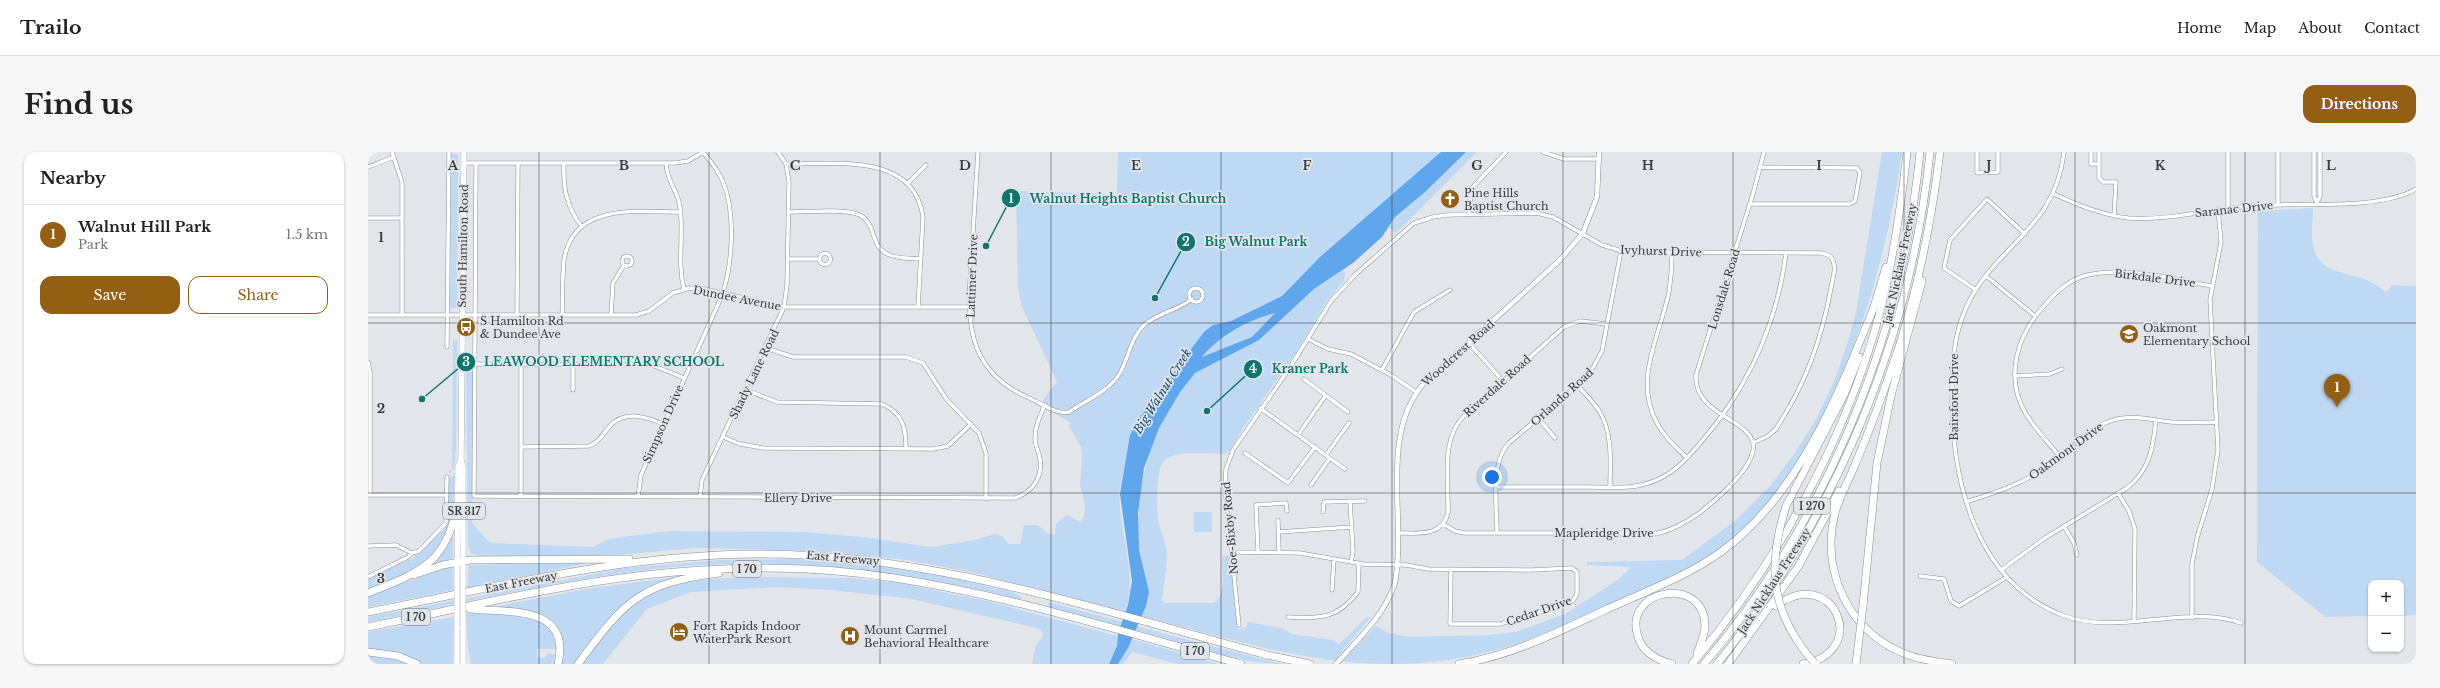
<!DOCTYPE html>
<html lang="en">
<head>
<meta charset="utf-8">
<style>
	:root { --surface:#fff; --page:#f6f6f6; --text:#222; --muted:#767676; --line:#e0e0e0; --accent:#935f13 }
	body { margin:0; font-family:"Libre Baskerville",serif; background:var(--page); color:var(--text) }
	.controls { position:absolute; right:12px; bottom:12px; display:grid; overflow:hidden; border-radius:8px; box-shadow:0 1px 3px #0004 }
	.controls button { width:36px; height:36px; display:grid; place-items:center; padding:0; border:0; border-bottom:1px solid var(--line); background:var(--surface); color:var(--text); font:20px sans-serif }
	.you { position:absolute; left:1124px; top:325px; width:14px; height:14px; margin:-10px; border:3px solid #fff; border-radius:50%; background:#1a73e8; box-shadow:0 0 0 6px #1a73e833 }
	.badge { display:grid; place-items:center; width:26px; height:26px; border-radius:50%; background:var(--accent); color:#fff; font-size:13px; font-weight:700 }
	.pin { position:absolute; translate:-50% -33px; filter:drop-shadow(0 1px 2px #0008) }
	.pin::after { content:''; position:absolute; top:21px; width:14px; height:12px; background:inherit; clip-path:polygon(0 0,100% 0,50% 100%) }
	.list { margin:0; padding:0; list-style:none }
	h2 { display:flex; justify-content:space-between; align-items:center; height:52px; margin:0; padding:0 16px; font-size:17px }
	h2 small { font-size:13px; font-weight:400; color:var(--muted) }
	.list li { display:grid; grid-template-columns:26px 1fr auto; gap:12px; align-items:center; box-sizing:border-box; height:60px; padding:0 16px; border-top:1px solid var(--line) }
	.list b { display:block; font-size:15px; white-space:nowrap }
	.list p { margin:0; font-size:13px; white-space:nowrap; color:var(--muted) }
	.list em { font-size:13px; font-style:normal; color:var(--muted) }
	.actions { display:flex; gap:8px; padding:12px 16px }
	.actions a { flex:1; padding:9px 0; border:1px solid var(--accent); border-radius:12px; text-align:center; font-size:14px; color:var(--accent) }
	.actions .main { background:var(--accent); color:#fff }
	.map { position:relative; flex:none; width:2048px; height:512px; overflow:hidden; border-radius:12px }
	header { display:flex; align-items:center; gap:24px; box-sizing:border-box; height:56px; padding:0 20px; background:var(--surface); border-bottom:1px solid var(--line) }
	header strong { font-size:19px }
	nav { display:flex; gap:22px; margin-inline-start:auto; font-size:14px }
	.intro { display:flex; align-items:center; justify-content:space-between; box-sizing:border-box; height:96px; padding:0 24px }
	h1 { margin:0; font-size:28px }
	.button { padding:10px 18px; border-radius:12px; background:var(--accent); color:#fff; font-size:14px; font-weight:700 }
	main { display:flex; gap:24px; padding:0 24px }
	aside { flex:1; background:var(--surface); border-radius:12px; box-shadow:0 1px 3px #0004 }
	.map>svg:first-child { display:block }
</style>
</head>
<body>
<header>
<strong>Trailo</strong>
<nav><a>Home</a><a>Map</a><a>About</a><a>Contact</a></nav>
</header>
<div class="intro"><h1>Find us</h1><a class="button">Directions</a></div>
<main>
<aside>
<h2>Nearby<small></small></h2>
<ul class="list">
<li><span class="badge">1</span><div><b>Walnut Hill Park</b><p>Park</p></div><em>1.5 km</em></li>
</ul>
<div class="actions"><a class="main">Save</a><a>Share</a></div>
</aside>
<div class="map">
<svg width="2048" height="512" viewBox="0 0 2048 512">
	<rect width="100%" height="100%" fill="#e2e6ea"/>
	<path fill="#bfd8f3" d="M750,0H1084L899,163L908,161L895,183L946,137L974,119L977,120L976,129L959,149L927,202L875,276L862,299L856,302C838,302 810,297 796,309C788,316 789,355 790,366C791,378 798,389 799,401C799,417 796,432 794,447L796,451H846C858,445 854,419 854,406L859,403L863,406L870,477L878,476L880,470L914,476L924,482L964,488L971,492L999,465L1002,466L970,504L978,505L1008,474L1020,481L1041,485L1121,483L1148,480L1197,462L1251,427L1263,415L1219,413V410L1314,408L1367,369L1402,334L1426,302L1447,269L1465,232L1479,193L1488,160L1514,0H1534C1520,98 1494,189 1448,277C1426,318 1400,361 1362,390C1323,420 1274,437 1230,458C1155,493 1102,512 1017,512C934,511 853,484 773,464C788,433 772,426 771,396C768,359 773,323 786,288C779,296 760,311 756,320C740,363 774,416 757,460L611,422L571,414L539,408L446,399L328,396L228,405L108,404L103,401L100,394L98,217L100,214L105,216L104,371L122,391L225,395L238,388L254,385L302,379L435,380L495,385L563,395L608,388L626,382L634,384L641,392H652L656,373H670L679,381L687,383L688,372L699,363L712,370L716,365L717,353L712,333L714,302L713,295L701,274L703,271L674,254L676,246L689,230L654,155L650,136L648,39L749,42Z
		M1098,0H1109L1028,81L1021,75L1027,65L1056,41Z
		M83,2H90L89,156H83L82,153Z
		M1945,56C1945,69 1942,84 1946,97C1952,121 1978,120 1996,127C2004,130 2011,135 2018,140L2025,133L2048,134V463L2033,464V431H2003V464L1957,465L1889,410L1890,59Z
		M85,188H89L88,297L86,317L81,322V318H84Z
		M87,323C85,358 83,397 48,417C34,426 16,431 0,438V426L43,407L76,378L80,368L81,326Z
		M826,360H844V380H826Z
		M85,380V406L62,414Z
		M426,407C494,411 561,419 626,436C634,438 649,439 654,446L652,448C542,419 431,406 317,414C210,423 105,449 0,470V465L258,416L352,408Z
		M220,411L99,436L101,413Z
		M81,415L85,417L86,438L0,455V443Z
		M308,425C302,433 272,439 261,447C239,464 223,490 207,512H192V490C167,461 170,457 130,456V454L218,437Z
		M400,425L483,426L532,431L623,450L749,484V494L741,512H664L667,495L675,483L673,478L668,476L544,447L463,438L408,435L323,440L279,457L235,512H214C224,499 232,485 243,472C283,425 344,426 400,425Z
		M681,450L754,470L752,474L680,455Z
		M131,460C158,464 184,464 189,497H169V505L177,506L180,501L188,503L187,512H103L100,495L98,462Z
		M86,465L85,512H52L26,500L0,498V480Z
		M768,474L897,508L915,512C869,512 812,489 767,478Z
		M763,487L851,512H809L764,500L755,512H750Z
		M0,502L26,505L43,512H0Z"/>
	<path fill="#5fa6ed" fill-rule="evenodd" d="M1073,0H1098L1056,41L1027,65L1014,85L985,111L946,137L891,188L827,221L812,240L791,276L776,316L770,361L771,398L781,440L778,454L760,496L750,512H741L749,494L750,481L760,453L764,429L752,342L762,283L773,264L836,180L845,173L863,169L914,144L952,105ZM907,161L884,185L834,205C851,184 880,168 907,161Z"/>
	<g fill="none" stroke-linecap="round" stroke-linejoin="round">
		<defs>
			<path id="minor" d="M24,0L34,30V163
				M610,0C608,32 606,65 604,97C600,158 592,215 659,245C671,250 689,263 701,260C718,248 742,239 752,221C761,205 762,188 775,174C788,161 809,159 824,147
				M1175,0L1196,7H1231
				M1609,0V21L1630,20V0
				M1696,0C1687,79 1626,93 1598,156C1585,185 1584,214 1584,245C1584,328 1607,429 1694,463C1750,485 1820,451 1873,471
				M1723,0V12H1731
				M1731,0V26L1735,30H1748L1746,64
				M1860,0V56
				M1946,0V44L1949,51
				M96,11H307L320,9L335,0
				M108,11L106,344L647,346C664,340 675,326 672,307C671,300 667,294 667,286C667,274 672,264 677,253
				M196,11C195,36 198,54 214,75
				M298,11C299,31 310,38 312,55C316,83 309,110 316,137
				M418,12C468,12 546,0 555,65L550,155
				M0,15L26,5
				M540,31L558,13
				M1686,42C1709,53 1734,63 1760,66C1801,69 1843,57 1883,54C1929,50 2011,59 2048,37
				M1949,51L1952,44V0
				M1382,52H1482L1487,49L1492,21L1489,16L1393,15
				M1910,52V0
				M420,60C438,60 476,56 492,63C509,72 502,97 522,103C531,107 543,106 553,107
				M1101,62L1104,36L1138,0
				M0,66H34
				M1304,100C1304,114 1303,127 1301,140C1292,183 1265,228 1289,271C1296,285 1308,295 1319,306
				M451.5 107a5.5 5.5 0 1 1 11 0a5.5 5.5 0 1 1-11 0Z
				M254 109a5 5 0 1 1 10 0a5 5 0 1 1-10 0Z
				M420,107H452
				M1618,124L1667,164
				M821 143a7 7 0 1 1 14 0a7 7 0 1 1-14 0Z
				M1608,138L1576,116L1582,88L1619,47L1657,82
				M0,163H268L281,159L305,141L321,136L337,137L416,155H601
				M149,163L150,11
				M194,163C195,145 194,126 196,108C205,50 270,60 313,60
				M243,163L245,131L256,113
				M940,187L960,197L983,202L1023,223L1048,240
				M1101,191L1135,229
				M79,195L81,0
				M398,196L425,205H538L555,211L579,248L611,281L618,301V347
				M0,210L2,220V343
				M94,212L284,213L316,226
				M205,212V238
				M1014,218L1046,160L1082,138
				M1647,224L1682,222L1694,217
				M936,227L980,260
				M1209,233C1217,242 1227,251 1233,262C1245,284 1242,312 1242,335
				M378,238L409,250L514,252C535,261 538,276 538,297
				M892,256L977,317
				M1170,266L1187,286
				M930,283L958,243
				M355,285L372,292L395,296L565,297L580,294L603,272
				M153,295L221,294C231,290 234,283 241,275C256,258 277,264 295,272
				M877,301L920,331L947,295
				M958,303L981,271
				M1692,305C1681,291 1668,278 1658,262C1636,226 1649,183 1676,154C1688,140 1701,127 1720,123C1759,114 1804,127 1843,134
				M943,333L962,306
				M1129,335C1160,335 1190,335 1220,335C1239,335 1259,337 1277,332C1302,326 1319,307 1334,289C1381,234 1409,172 1418,101
				M1750,341L1761,359L1767,377L1766,469
				M1,343H79
				M153,344V212
				M270,345L273,323L352,148C365,117 368,61 355,30C351,19 343,10 335,0
				M332,345L334,328L416,155L419,133L421,30L418,12L410,0
				M982,349L985,400L983,410
				M1598,350C1626,341 1654,332 1679,315C1703,299 1720,274 1749,267C1767,263 1785,268 1803,270C1819,271 1834,270 1849,270
				M955,360L956,350L997,349
				M910,368L911,400
				M1075,372L1087,379L1096,381H1292C1321,372 1339,356 1360,336C1433,263 1325,279 1328,223L1385,42L1396,0
				M1696,374L1706,391L1709,403
				M910,380L984,375
				M1030,381C1050,381 1074,385 1080,361C1081,330 1072,287 1096,264L1196,175L1212,169L1239,172
				M1129,381C1129,356 1122,310 1141,291L1221,223L1234,199L1253,99
				M0,394L28,393L44,401L51,399L78,371L79,325
				M865,400L932,401L995,412L1038,413L1060,417L1164,418L1204,416L1209,420V442L1204,450L1132,472H1082L1083,417
				M890,400L888,353L918,351L919,359
				M1633,418L1677,386L1759,336C1782,318 1785,296 1788,268
				M1552,424L1576,427L1583,449L1591,454L1639,425
				M0,425L40,405L44,401
				M964,438L966,407
				M920,465C953,466 968,468 990,440L991,411
				M1824,466V412L1829,386L1844,337L1850,298L1842,148L1853,90L1850,57
				M871,473L857,335L858,317L865,298L921,217L963,149L989,121L1046,71L1065,65L1079,63L1169,61L1185,65L1234,93L1257,100L1454,101L1462,104C1470,113 1465,125 1463,136C1454,186 1436,236 1407,278L1400,284L1385,291"/>
			<path id="tertiary" d="M968,512C989,488 1015,465 1026,434C1030,420 1030,404 1030,389C1031,336 1019,274 1056,231L1193,107L1215,81L1229,45L1231,0"/>
			<path id="primary" d="M95,426V314L93,308L96,0
				M89,427L90,314L93,308
				M89,475V512
				M95,512V474"/>
			<path id="motorway" d="M1572,0C1564,65 1551,132 1531,195C1518,233 1505,271 1489,308C1482,326 1472,343 1467,361C1452,421 1482,482 1540,503C1554,508 1569,510 1584,512
				M1505,158L1518,115
				M1418,354L1476,243L1491,205
				M45,423L75,413L102,408L261,407
				M0,441C51,421 80,411 89,352
				M1408,454C1465,411 1504,500 1435,512
				M1495,454L1509,311L1523,244L1554,129
				M102,457C138,461 204,452 190,512
				M0,460C129,435 258,402 391,402C562,401 734,459 899,503L942,512
				M0,475C110,453 222,424 335,418C398,414 463,416 526,426C644,444 759,481 873,512
				M0,500L30,504L49,512
				M210,512C256,450 271,431 351,421
				M1091,512C1143,504 1190,480 1237,458C1276,440 1318,425 1353,400C1431,343 1471,241 1506,155
				M1304,512C1289,508 1275,501 1270,485C1254,436 1336,423 1337,473C1337,483 1332,493 1329,502
				M1324,512C1409,411 1476,291 1511,164C1525,110 1533,55 1539,0
				M1336,512C1458,369 1534,187 1552,0
				M1349,512C1467,366 1543,187 1562,0
				M1360,512L1430,415L1471,339"/>
		</defs>
		<use href="#minor" stroke="#8c8f93" stroke-width="4.5"/>
		<use href="#tertiary" stroke="#8c8f93" stroke-width="5.5"/>
		<use href="#primary" stroke="#8c8f93" stroke-width="6"/>
		<use href="#motorway" stroke="#8c8f93" stroke-width="8"/>
		<use href="#minor" stroke="#fff" stroke-width="3.5"/>
		<use href="#tertiary" stroke="#fff" stroke-width="4.5"/>
		<use href="#primary" stroke="#fff" stroke-width="5.5"/>
		<use href="#motorway" stroke="#fff" stroke-width="7"/>
		<defs>
			<path id="primary-bridge" d="M95,474V426
				M89,475V427"/>
			<path id="motorway-bridge" d="M1418,354C1403,402 1400,444 1429,488C1435,497 1440,505 1448,512
				M1488,512L1495,454"/>
		</defs>
		<use href="#primary-bridge" stroke="#8c8f93" stroke-width="6" stroke-linecap="butt"/>
		<use href="#motorway-bridge" stroke="#8c8f93" stroke-width="8" stroke-linecap="butt"/>
		<use href="#primary-bridge" stroke="#fff" stroke-width="5.5"/>
		<use href="#motorway-bridge" stroke="#fff" stroke-width="7"/>
	</g>
	<path fill="none" stroke="#3b3c3e" stroke-width="1" stroke-opacity="0.55" d="M171,0V512M341,0V512M512,0V512M683,0V512M853,0V512M1024,0V512M1195,0V512M1365,0V512M1536,0V512M1707,0V512M1877,0V512M0,171H2048M0,341H2048"/>
	<defs>
		<symbol id="church-disc" viewBox="-11 -11 22 22"><circle r="9.5" fill="#935f13" stroke="#e2e6ea"/><path d="M-1.2-6h2.4v3.5h3.3v2.4h-3.3V6h-2.4V-.1h-3.3v-2.4h3.3Z" fill="#fff"/></symbol>
		<symbol id="bus-disc" viewBox="-11 -11 22 22"><circle r="9.5" fill="#935f13" stroke="#e2e6ea"/><path d="M-5-6H5V4H4V6H2V4H-2V6H-4V4H-5ZM-3.5-4V0h7V-4ZM-3.5 1.2v1.5H-2V1.2ZM2 1.2v1.5H3.5V1.2Z" fill="#fff"/></symbol>
		<symbol id="school-disc" viewBox="-11 -11 22 22"><circle r="9.5" fill="#935f13" stroke="#e2e6ea"/><path d="M0-5L7-2L0 1L-7-2ZM-4 1L0 2.5L4 1V4Q0 6-4 4Z" fill="#fff"/></symbol>
		<symbol id="hotel-disc" viewBox="-11 -11 22 22"><circle r="9.5" fill="#935f13" stroke="#e2e6ea"/><path d="M-6-4.5h1.5V1H6V5H4.5V3h-9V5H-6ZM-4 0a1.8 1.8 0 1 1 3.6 0ZM.5 0V-2.5h3Q6-2.5 6 0Z" fill="#fff"/></symbol>
		<symbol id="hospital-disc" viewBox="-11 -11 22 22"><circle r="9.5" fill="#935f13" stroke="#e2e6ea"/><path d="M-5-5h3v3.5h4V-5h3V5h-3V1.5h-4V5h-3Z" fill="#fff"/></symbol>
	</defs>
	<g fill-rule="evenodd">
		<use href="#church-disc" x="1071" y="36" width="22" height="22"/>
		<use href="#bus-disc" x="87" y="164" width="22" height="22"/>
		<use href="#school-disc" x="1750" y="171" width="22" height="22"/>
		<use href="#hotel-disc" x="300" y="469" width="22" height="22"/>
		<use href="#hospital-disc" x="471" y="473" width="22" height="22"/>
	</g>
	<g text-anchor="middle" dominant-baseline="central" stroke-width="3.5" stroke-linejoin="round" paint-order="stroke">
		<g fill="#e2e6ea" stroke="#6d6f72" stroke-width="1">
			<rect x="1426" y="346" width="36" height="16" rx="3"/>
			<rect x="75" y="351" width="42" height="16" rx="3"/>
			<rect x="365" y="409" width="28" height="16" rx="3"/>
			<rect x="34" y="457" width="28" height="16" rx="3"/>
			<rect x="813" y="491" width="28" height="16" rx="3"/>
		</g>
		<g font-size="10" font-weight="bold" fill="#3b3c3e">
			<text x="1444" y="354">I 270</text>
			<text x="96" y="359">SR 317</text>
			<text x="379" y="417">I 70</text>
			<text x="48" y="465">I 70</text>
			<text x="827" y="499">I 70</text>
		</g>
		<g font-size="11" fill="#3b3c3e" stroke="#e2e6ea" text-anchor="start">
			<text x="1096" y="41">Pine Hills<tspan x="1096" dy="13">Baptist Church</tspan></text>
			<text x="112" y="169">S Hamilton Rd<tspan x="112" dy="13">&amp; Dundee Ave</tspan></text>
			<text x="1775" y="176">Oakmont<tspan x="1775" dy="13">Elementary School</tspan></text>
			<text x="325" y="474">Fort Rapids Indoor<tspan x="325" dy="13">WaterPark Resort</tspan></text>
			<text x="496" y="478">Mount Carmel<tspan x="496" dy="13">Behavioral Healthcare</tspan></text>
		</g>
		<g font-size="11" fill="#3b3c3e" stroke="#e2e6ea">
			<text transform="translate(1866 57) rotate(-6)">Saranac Drive</text>
			<text transform="translate(95 94) rotate(-89)">South Hamilton Road</text>
			<text transform="translate(1293 99) rotate(2)">Ivyhurst Drive</text>
			<text transform="translate(1532 112) rotate(-78)">Jack Nicklaus Freeway</text>
			<text transform="translate(604 124) rotate(-88)">Lattimer Drive</text>
			<text transform="translate(1787 126) rotate(7)">Birkdale Drive</text>
			<text transform="translate(1356 137) rotate(-73)">Lonsdale Road</text>
			<text transform="translate(369 146) rotate(11)">Dundee Avenue</text>
			<text transform="translate(1090 201) rotate(-42)">Woodcrest Road</text>
			<text transform="translate(386 222) rotate(-64)">Shady Lane Road</text>
			<text transform="translate(1129 234) rotate(-42)">Riverdale Road</text>
			<text transform="translate(1194 245) rotate(-42)">Orlando Road</text>
			<text transform="translate(1586 245) rotate(-90)">Bairsford Drive</text>
			<text transform="translate(295 272) rotate(-66)">Simpson Drive</text>
			<text transform="translate(1698 299) rotate(-36)">Oakmont Drive</text>
			<text x="430" y="346">Ellery Drive</text>
			<text transform="translate(862 376) rotate(-95)">Noe-Bixby Road</text>
			<text x="1236" y="381">Mapleridge Drive</text>
			<text transform="translate(475 406) rotate(5)">East Freeway</text>
			<text transform="translate(1406 429) rotate(-57)">Jack Nicklaus Freeway</text>
			<text transform="translate(153 430) rotate(-11)">East Freeway</text>
			<text transform="translate(1171 459) rotate(-19)">Cedar Drive</text>
		</g>
		<g font-size="12" font-style="italic" fill="#164876" stroke="#e2e6ea">
			<text transform="translate(794 239) rotate(-58)">Big Walnut Creek</text>
		</g>
	</g>
	<g font-size="13" text-anchor="middle" font-weight="bold" fill="#3b3c3e" stroke="#e2e6ea" stroke-width="3.5" stroke-linejoin="round" paint-order="stroke">
		<text x="85" y="18">A</text>
		<text x="256" y="18">B</text>
		<text x="427" y="18">C</text>
		<text x="597" y="18">D</text>
		<text x="768" y="18">E</text>
		<text x="939" y="18">F</text>
		<text x="1109" y="18">G</text>
		<text x="1280" y="18">H</text>
		<text x="1451" y="18">I</text>
		<text x="1621" y="18">J</text>
		<text x="1792" y="18">K</text>
		<text x="1963" y="18">L</text>
		<text x="13" y="90">1</text>
		<text x="13" y="261">2</text>
		<text x="13" y="431">3</text>
	</g>
	<path fill="none" stroke="#0f766e" stroke-width="1.5" d="M618 94L643 46M787 146L818 90M54 247L98 210M839 259L885 217"/>
	<g fill="#0f766e" stroke="#e2e6ea" stroke-width="1.5">
		<circle cx="618" cy="94" r="4"/>
		<circle cx="787" cy="146" r="4"/>
		<circle cx="54" cy="247" r="4"/>
		<circle cx="839" cy="259" r="4"/>
		<circle cx="643" cy="46" r="10"/>
		<circle cx="818" cy="90" r="10"/>
		<circle cx="98" cy="210" r="10"/>
		<circle cx="885" cy="217" r="10"/>
	</g>
	<g font-size="12" text-anchor="middle" font-weight="bold" fill="#fff">
		<text x="643" y="51">1</text>
		<text x="818" y="94">2</text>
		<text x="98" y="214">3</text>
		<text x="885" y="221">4</text>
	</g>
	<g font-size="12" text-anchor="middle" font-weight="bold" fill="#0f766e" stroke="#e2e6ea" stroke-width="3.5" stroke-linejoin="round" paint-order="stroke">
		<text x="760" y="51">Walnut Heights Baptist Church</text>
		<text x="888" y="94">Big Walnut Park</text>
		<text x="236" y="214">LEAWOOD ELEMENTARY SCHOOL</text>
		<text x="942" y="221">Kraner Park</text>
	</g>
</svg>
<div class="controls">
<button>+</button>
<button>−</button>
</div>
<div class="you"></div>
<div class="pin badge" style="left:1969px;top:255px">1</div>
</div>
</main>
</body>
</html>
